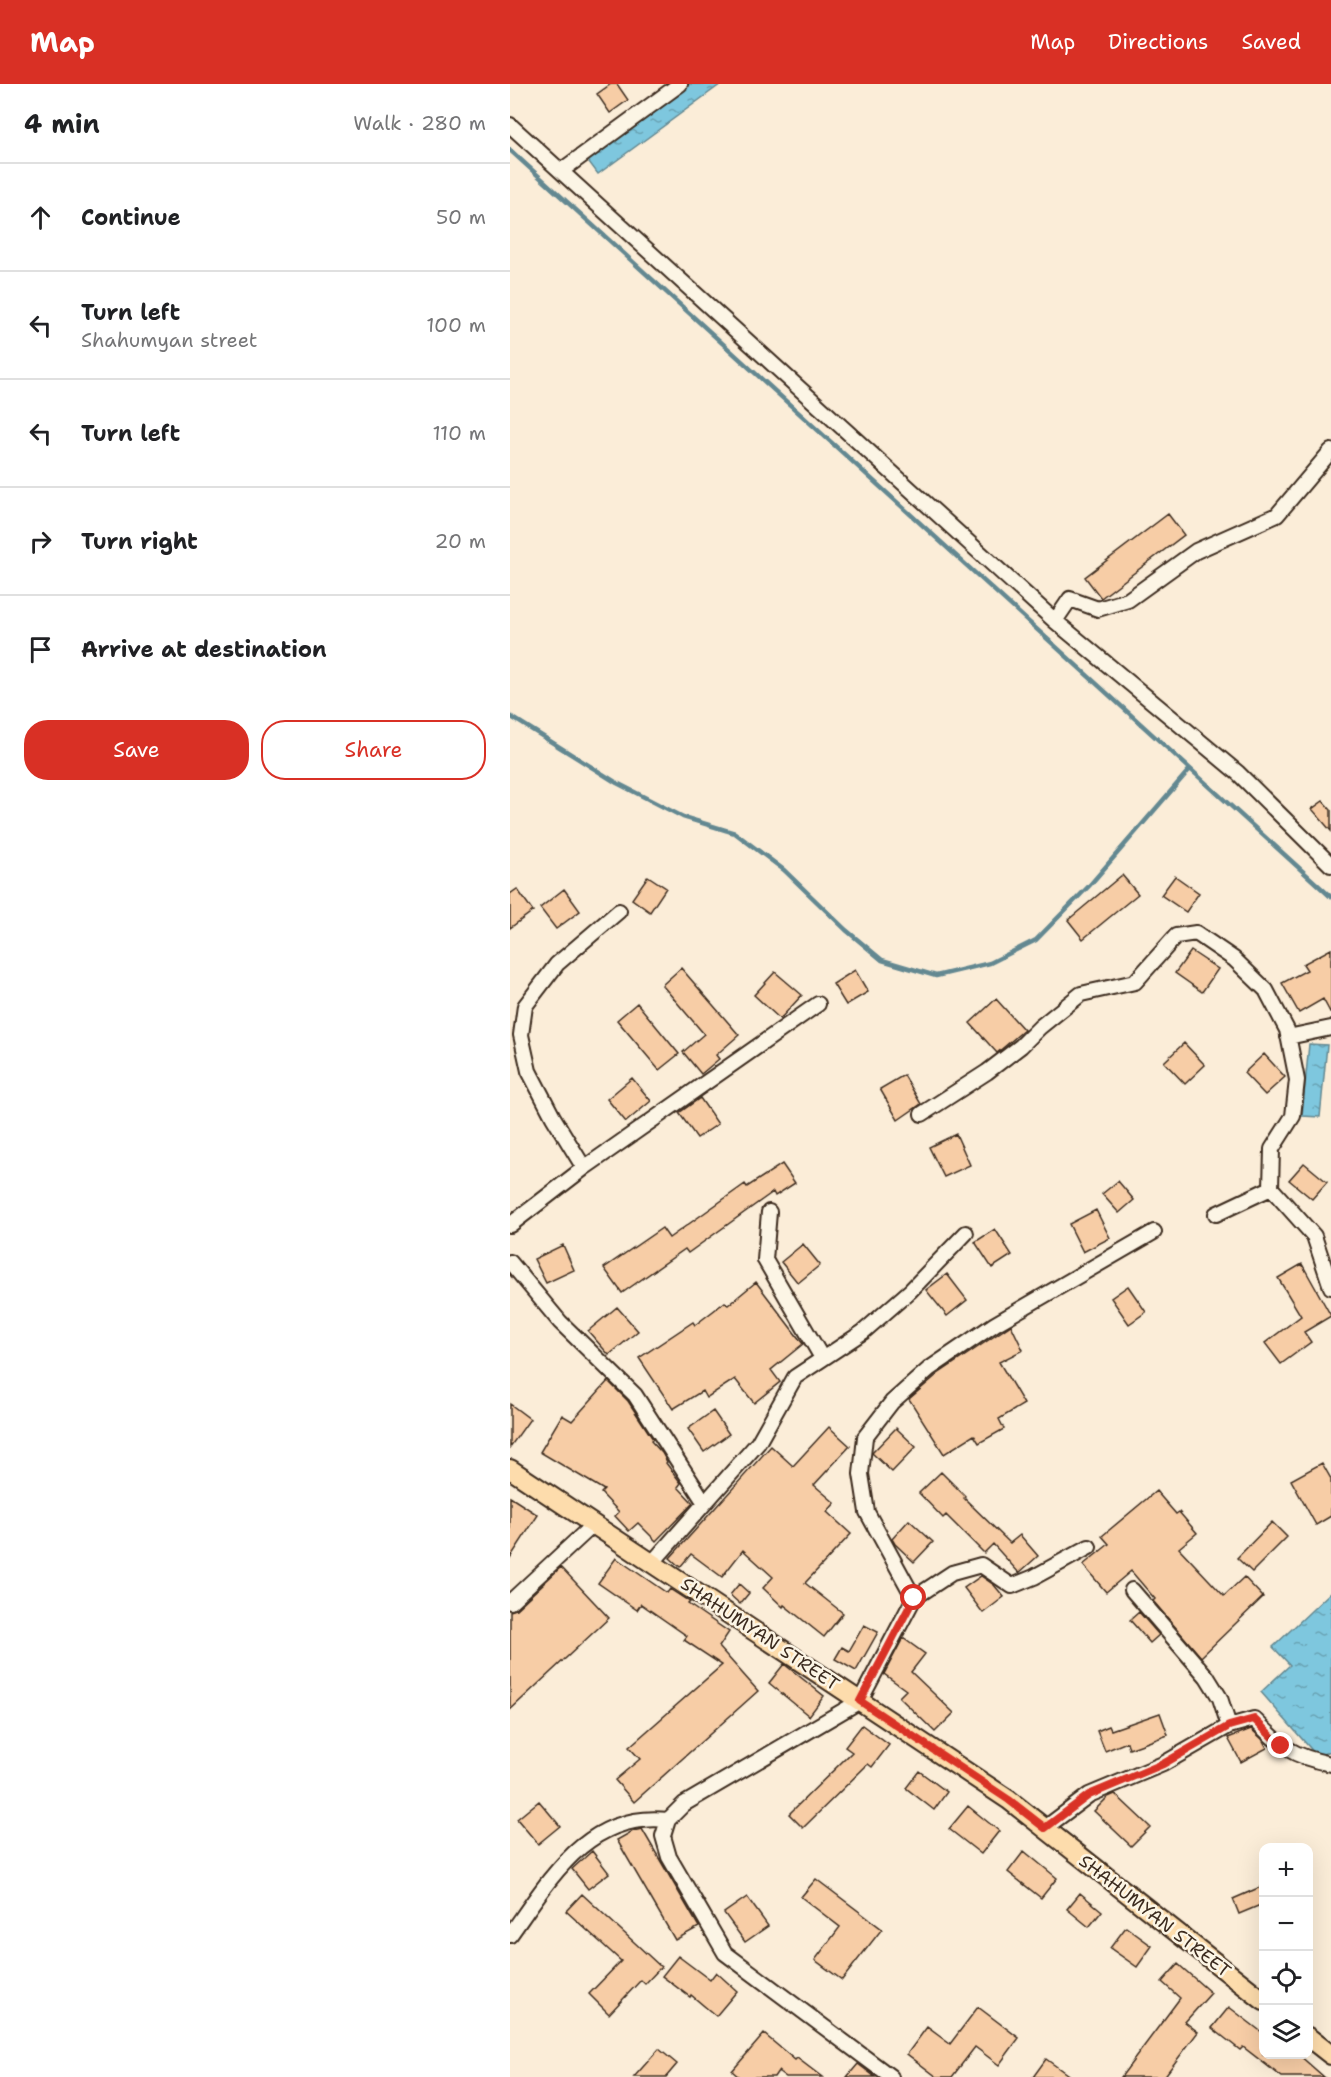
<!DOCTYPE html>
<html lang="en">
<head>
<meta charset="utf-8">
<style>
	:root { --surface:#fff; --page:#f2f2f2; --text:#202124; --muted:#757577; --line:#e0e0e0; --accent:#d93025 }
	body { margin:0; font-family:"Shantell Sans",sans-serif; background:var(--page); color:var(--text) }
	.controls { position:absolute; right:18px; bottom:18px; display:grid; overflow:hidden; border-radius:12px; box-shadow:0 6px 24px #0002 }
	.controls button { width:54px; height:54px; display:grid; place-items:center; padding:0; border:0; border-bottom:2px solid var(--line); background:var(--surface); color:var(--text); font:30px sans-serif }
	.stop { position:absolute; width:18px; height:18px; margin:-14px; border:4px solid #d93025; border-radius:50%; background:#fff }
	.stop.end { background:#d93025; border-color:#fff; box-shadow:0 2px 6px #0008 }
	.list { margin:0; padding:0; list-style:none }
	h2 { display:flex; justify-content:space-between; align-items:center; height:78px; margin:0; padding:0 24px; font-size:26px }
	h2 small { font-size:20px; font-weight:400; color:var(--muted) }
	.list li { display:grid; grid-template-columns:39px 1fr auto; gap:18px; align-items:center; box-sizing:border-box; height:108px; padding:0 24px; border-top:2px solid var(--line) }
	.list b { display:block; font-size:22px; white-space:nowrap }
	.list p { margin:0; font-size:20px; white-space:nowrap; color:var(--muted) }
	.list em { font-size:20px; font-style:normal; color:var(--muted) }
	.actions { display:flex; gap:12px; padding:18px 24px }
	.actions a { flex:1; padding:14px 0; border:2px solid var(--accent); border-radius:24px; text-align:center; font-size:21px; color:var(--accent) }
	.actions .main { background:var(--accent); color:#fff }
	.icon { flex:none; width:33px; height:33px; fill:none; stroke:currentColor; stroke-width:2; stroke-linecap:round; stroke-linejoin:round }
	.map { position:relative; flex:none; width:821px; height:1993px; overflow:hidden }
	header { display:flex; align-items:center; gap:36px; box-sizing:border-box; height:84px; padding:0 30px; background:var(--accent); color:#fff }
	header strong { font-size:28px }
	nav { display:flex; gap:33px; margin-inline-start:auto; font-size:21px }
	main { display:flex }
	aside { flex:1; background:var(--surface) }
	.map>svg:first-child { display:block }
</style>
</head>
<body>
<header>
<strong>Map</strong>
<nav><a>Map</a><a>Directions</a><a>Saved</a></nav>
</header>
<main>
<aside>
<h2>4 min<small>Walk · 280 m</small></h2>
<ul class="list">
<li><svg class="icon" aria-label="ahead" viewBox="0 0 24 24"><path d="M12 20V5M6 11l6-6 6 6"/></svg><div><b>Continue</b></div><em>50 m</em></li>
<li><svg class="icon" aria-label="left" viewBox="0 0 24 24"><path d="M17 20v-9H6M10 6l-5 5 5 5"/></svg><div><b>Turn left</b><p>Shahumyan street</p></div><em>100 m</em></li>
<li><svg class="icon" aria-label="left" viewBox="0 0 24 24"><path d="M17 20v-9H6M10 6l-5 5 5 5"/></svg><div><b>Turn left</b></div><em>110 m</em></li>
<li><svg class="icon" aria-label="right" viewBox="0 0 24 24"><path d="M7 20v-9h11M14 6l5 5-5 5"/></svg><div><b>Turn right</b></div><em>20 m</em></li>
<li><svg class="icon" aria-label="arrive" viewBox="0 0 24 24"><path d="M6 21V4h12l-3 4 3 4H6"/></svg><div><b>Arrive at destination</b></div></li>
</ul>
<div class="actions"><a class="main">Save</a><a>Share</a></div>
</aside>
<div class="map">
<svg width="821" height="1993" viewBox="0 0 821 1993">
	<defs>
		<pattern id="water-ripples" width="26" height="14" patternUnits="userSpaceOnUse" patternTransform="scale(1.5)"><rect width="26" height="14" fill="#7ec7de"/><path d="M2 4q2-2 4 0t4 0M15 11q2-2 4 0t4 0" fill="none" stroke="#68a2b3"/></pattern>
	</defs>
	<rect width="100%" height="100%" fill="#fbedd8"/>
	<filter id="ink" filterUnits="userSpaceOnUse"><feTurbulence type="fractalNoise" baseFrequency=".0167" numOctaves="2"/><feDisplacementMap in="SourceGraphic" scale="12" xChannelSelector="R" yChannelSelector="G"/><feConvolveMatrix kernelMatrix="1 2 1 2 8 2 1 2 1" color-interpolation-filters="sRGB"/></filter>
	<g filter="url(#ink)">
		<path fill="url(#water-ripples)" stroke="#638891" stroke-width="1.5" d="M178,0H211L88,90L76,74Z
			M799,960L817,961L810,1033L792,1032Z
			M821,1508V1667L807,1672L751,1608L780,1581L763,1563Z"/>
		<g fill="none" stroke-linecap="round" stroke-linejoin="round">
			<path stroke="#638891" stroke-width="4.5" d="M0,66L821,813
				M0,632L107,699L173,733L225,749L274,786L336,846L372,876L426,892L480,879L526,856L579,802L680,685"/>
		</g>
		<path fill="#f7cda6" stroke="#3b2a1e" stroke-width="1.5" d="M101,0H107L118,16L100,29L87,10Z
			M658,430L674,451L591,514L575,493Z
			M813,717L821,726V747L802,725Z
			M612,791L628,810L573,855L558,836Z
			M138,792L156,804L140,828L122,815Z
			M665,792L689,809L676,828L651,811Z
			M7,805L23,827L0,844V810Z
			M54,805L70,827L46,845L30,824Z
			M821,865V930L813,915L789,929L772,899L797,886L793,880Z
			M681,867L708,885L692,908L665,889Z
			M171,884L229,951L206,971L209,975L191,990L173,968L194,950L152,901Z
			M345,886L358,908L336,921L323,900Z
			M265,888L292,911L270,935L244,911Z
			M486,915L514,946L487,969L460,939Z
			M127,919L169,970L149,986L107,936Z
			M674,959L695,981L675,1000L654,978Z
			M754,970L775,993L755,1011L734,989Z
			M394,991L411,1020L388,1036L370,1005Z
			M122,994L141,1017L116,1038L97,1015Z
			M190,1014L208,1040L187,1054L169,1029Z
			M446,1050L460,1081L434,1093L419,1063Z
			M794,1079L817,1098L802,1115L779,1096Z
			M272,1080L285,1099L265,1112L263,1108L178,1169L175,1165L112,1209L94,1184L152,1144L159,1154L235,1100L237,1103Z
			M608,1097L624,1116L609,1129L592,1110Z
			M586,1126L600,1154L573,1168L559,1140Z
			M485,1145L502,1171L482,1184L465,1158Z
			M293,1160L310,1181L288,1199L271,1178Z
			M53,1161L64,1186L36,1199L24,1175Z
			M792,1180L821,1232L794,1248L801,1258L771,1280L755,1259L791,1232L768,1194Z
			M437,1190L457,1216L437,1232L416,1206Z
			M246,1198L293,1260L261,1286L270,1298L244,1319L225,1295L196,1314L192,1307L163,1325L129,1274L183,1238L185,1241L215,1218L218,1221Z
			M618,1202L636,1228L619,1240L601,1214Z
			M107,1223L128,1247L99,1271L78,1247Z
			M501,1241L513,1266L489,1278L514,1320L489,1335L494,1345L469,1359L464,1351L434,1370L399,1315L428,1290Z
			M98,1297L118,1317L143,1355L141,1357L152,1369L157,1378L156,1379L171,1399L168,1403L183,1419L146,1457L128,1439L119,1447L105,1432L109,1428L91,1409L94,1406L30,1368L52,1331L62,1337Z
			M0,1320L20,1335L0,1363Z
			M203,1327L219,1350L194,1368L178,1345Z
			M319,1343L340,1362L304,1401L325,1419L317,1428L341,1450L295,1499L333,1529L314,1553L274,1521L273,1523L253,1504L263,1493L233,1466L212,1493L181,1470L170,1483L160,1474L261,1362L283,1382Z
			M386,1344L406,1363L382,1388L362,1369Z
			M812,1379L821,1395V1432L806,1441L781,1396Z
			M431,1388L455,1412L454,1414L500,1459L510,1451L528,1472L509,1489L483,1460L474,1469L436,1431L433,1434L409,1409Z
			M646,1407L666,1430L669,1428L687,1449L669,1464L714,1512L734,1493L753,1513L691,1573L643,1517L645,1515L621,1487L596,1508L573,1481L599,1460L592,1452Z
			M0,1413L28,1431L0,1474Z
			M399,1436L423,1458L404,1478L385,1460L382,1455Z
			M762,1438L777,1453L742,1488L727,1474Z
			M106,1474L157,1509L160,1505L180,1518L178,1520L219,1548L209,1563L248,1607L124,1718L105,1696L130,1675L119,1663L212,1581L174,1556L177,1552L131,1520L127,1526L88,1499Z
			M51,1483L99,1534L0,1626V1527L6,1525Z
			M471,1492L484,1501L494,1513L473,1529L454,1504Z
			M229,1500L239,1509L230,1520L220,1511Z
			M629,1528L649,1551L640,1559L620,1536Z
			M354,1541L368,1548L346,1587L325,1575L332,1563L339,1567Z
			M393,1554L415,1570L401,1588L444,1629L425,1648L389,1613L396,1606L374,1590Z
			M274,1580L314,1612L299,1632L259,1599Z
			M650,1629L658,1651L619,1665L617,1658L595,1667L587,1647L599,1642L601,1646Z
			M352,1641L379,1661L362,1683L358,1680L293,1744L279,1730L342,1668L335,1663Z
			M741,1645L752,1655L757,1664L731,1678L718,1654Z
			M409,1687L437,1708L424,1726L396,1704Z
			M605,1710L640,1743L621,1762L584,1727L598,1713Z
			M29,1717L50,1742L28,1760L7,1735Z
			M458,1722L489,1747L471,1770L439,1745Z
			M132,1745L189,1843L165,1856L107,1756L123,1747Z
			M82,1767L99,1789L78,1805L62,1785Z
			M514,1767L547,1794L531,1814L498,1788Z
			M306,1795L372,1845L332,1896L305,1876L330,1843L291,1813Z
			M753,1802V1820L729,1830L723,1815Z
			M570,1809L592,1827L579,1843L557,1825Z
			M72,1810L151,1883L135,1900L131,1896L99,1930L79,1910L111,1877L56,1827Z
			M237,1813L258,1842L235,1858L214,1829Z
			M616,1843L642,1862L627,1883L600,1864Z
			M168,1872L200,1896L206,1888L227,1907L206,1932L181,1911L180,1913L152,1892Z
			M668,1880L701,1909L675,1938L688,1948L654,1993H611L670,1914L652,1898Z
			M468,1923L509,1954L489,1981L465,1963L442,1993H427L397,1970L417,1943L440,1960Z
			M719,1923L753,1949V1971H789L814,1993H772L733,1963L730,1966L702,1944Z
			M254,1950L285,1976L287,1974L312,1993H276L268,1987L264,1993H229L222,1987Z
			M149,1965L167,1980L156,1993H124Z
			M536,1975L561,1993H523Z
			M348,1980L360,1989L365,1993H337Z"/>
		<g fill="none" stroke-linecap="round" stroke-linejoin="round">
			<defs>
				<path id="minor" d="M0,41L545,537L728,689L821,781
					M51,87L170,0
					M545,537L560,515L588,525L618,516L686,467L767,431L821,367
					M778,953L821,944
					M412,1030L477,988L511,962L530,943L571,910L625,898L666,852L686,849L724,875L756,906L777,946L787,996L783,1032L762,1065L761,1104L804,1152L821,1203
					M74,1084L43,1033L19,987L11,951L15,922L47,880L109,827
					M259,1128L255,1176L312,1274
					M706,1130L761,1104
					M0,1141L74,1084L308,920
					M0,1178L50,1238L125,1311L195,1419
					M142,1479L248,1359L285,1293L353,1248L400,1207L456,1149
					M622,1506L697,1593L710,1614L719,1642
					M404,1514L442,1489L471,1481L502,1502L524,1493L579,1463
					M0,1518L84,1440
					M535,1744L579,1711L653,1680L719,1642L744,1635C772,1663 781,1672 821,1680
					M0,1851C40,1795 78,1727 158,1736
					M381,1993L215,1869L159,1773L153,1752L158,1736L174,1720L350,1617L404,1514L357,1428L351,1390L355,1353L382,1318L419,1285L485,1240L644,1148"/>
				<path id="major" d="M0,1385L499,1716L754,1917
					M798,1953L821,1971"/>
			</defs>
			<use href="#minor" stroke="#3b2a1e" stroke-width="18"/>
			<use href="#major" stroke="#3b2a1e" stroke-width="22"/>
			<use href="#minor" stroke="#fcf5e5" stroke-width="14"/>
			<use href="#major" stroke="#fddcac" stroke-width="18"/>
		</g>
	</g>
	<g fill="none" stroke-linecap="round" stroke-linejoin="round" filter="url(#ink)">
		<path stroke="#d93025" stroke-width="8" d="M404,1514L350,1617L499,1716L535,1744L579,1711L653,1680L719,1642L744,1635L771,1662"/>
	</g>
	<g text-anchor="middle" dominant-baseline="central" stroke-width="5" stroke-linejoin="round" paint-order="stroke">
		<g font-size="18" fill="#3b2a1e" stroke="#fcf5e5">
			<text transform="translate(250 1550) rotate(34)">SHAHUMYAN STREET</text>
			<text transform="translate(645 1832) rotate(38)">SHAHUMYAN STREET</text>
		</g>
	</g>
</svg>
<div class="controls">
<button>+</button>
<button>−</button>
<button><svg class="icon" aria-label="locate" viewBox="0 0 24 24"><circle cx="12" cy="12" r="6"/><path d="M12 2v4M12 18v4M2 12h4M18 12h4"/></svg></button>
<button><svg class="icon" aria-label="layers" viewBox="0 0 24 24"><path d="M12 4l9 5-9 5-9-5zM3 14l9 5 9-5"/></svg></button>
</div>
<div class="stop" style="left:404px;top:1514px"></div>
<div class="stop end" style="left:771px;top:1662px"></div>
</div>
</main>
</body>
</html>
